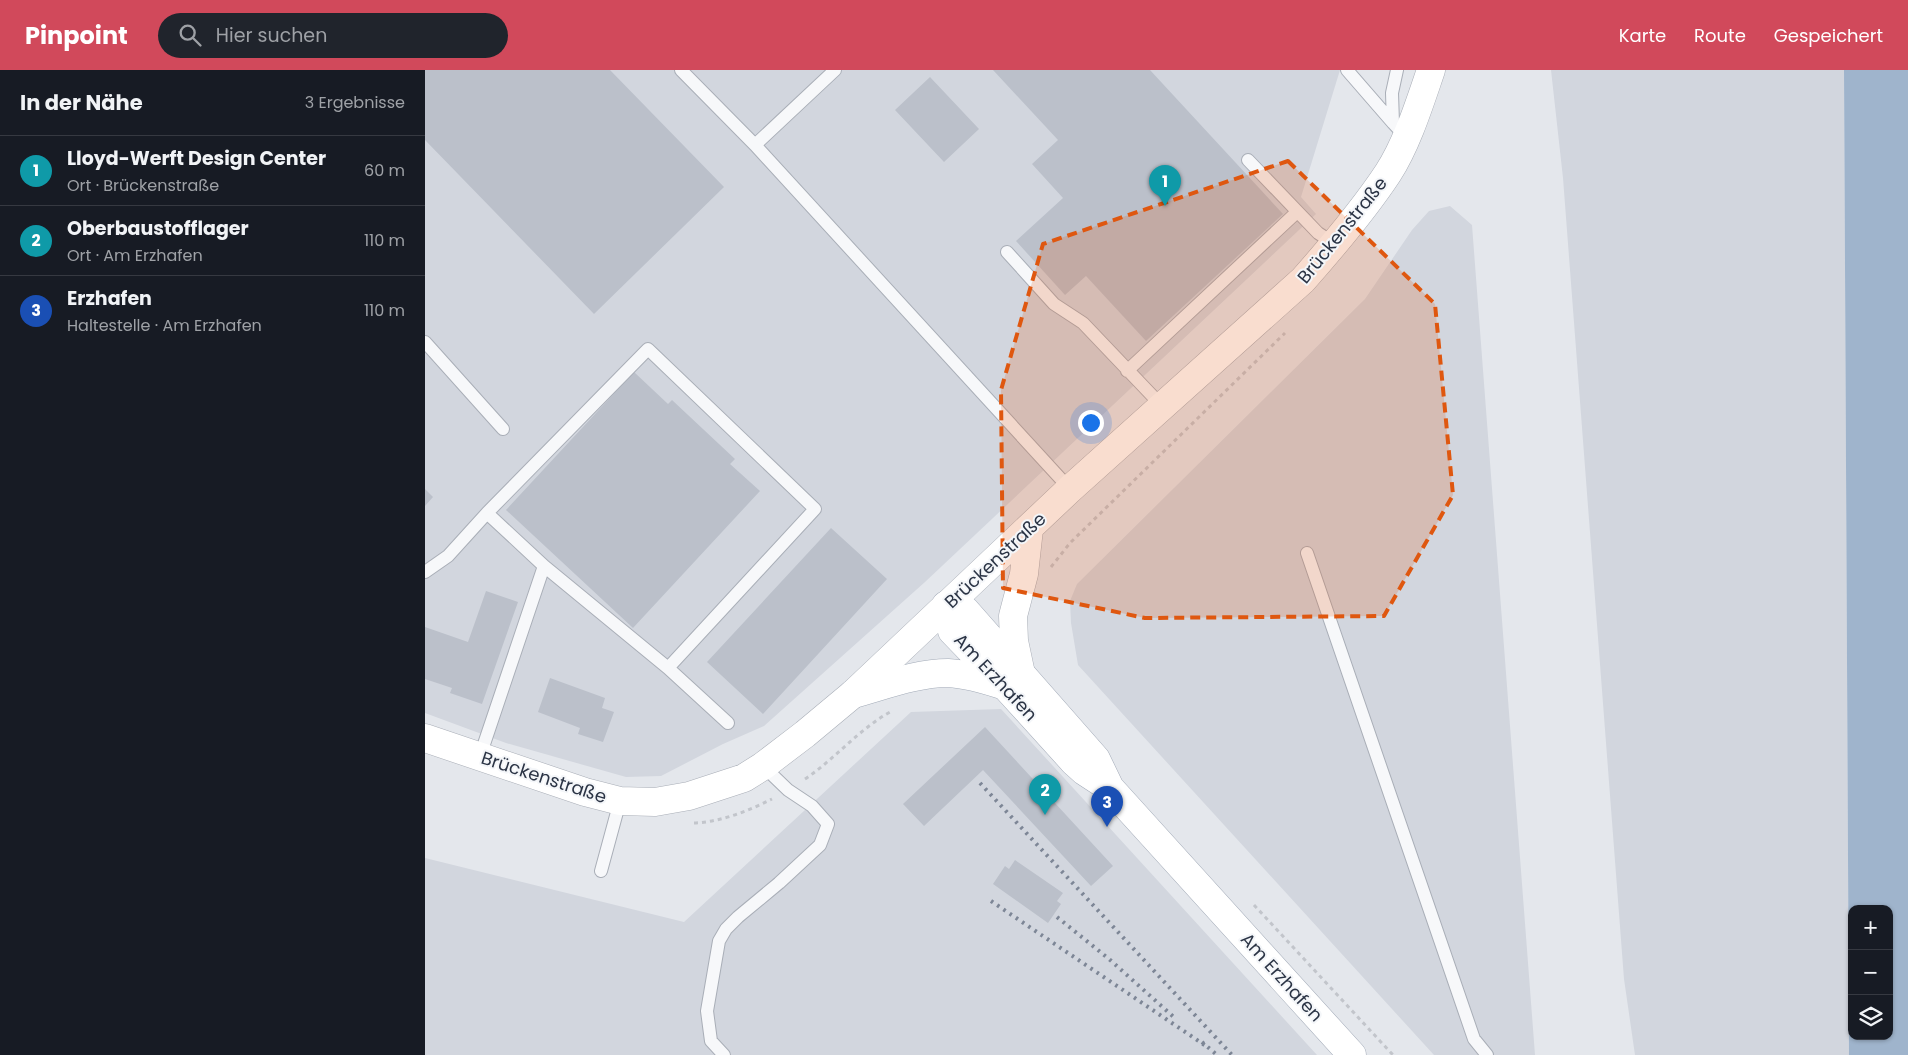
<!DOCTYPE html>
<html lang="de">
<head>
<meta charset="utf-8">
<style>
	:root { --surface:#171b24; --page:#20242c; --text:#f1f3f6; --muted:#9ea1a6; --line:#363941; --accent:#d1495b }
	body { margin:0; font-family:Poppins,sans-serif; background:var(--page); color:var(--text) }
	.controls { position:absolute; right:15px; bottom:15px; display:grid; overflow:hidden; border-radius:10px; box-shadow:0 1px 4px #0004 }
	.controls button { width:45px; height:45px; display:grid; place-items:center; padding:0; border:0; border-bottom:1px solid var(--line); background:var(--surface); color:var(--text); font:25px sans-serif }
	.you { position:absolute; left:665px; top:352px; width:18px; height:18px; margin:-12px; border:4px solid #fff; border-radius:50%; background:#1a73e8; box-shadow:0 0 0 8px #1a73e833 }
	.badge { display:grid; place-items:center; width:32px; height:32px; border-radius:50%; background:var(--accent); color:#fff; font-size:16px; font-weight:700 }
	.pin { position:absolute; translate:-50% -41px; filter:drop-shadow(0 1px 2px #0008) }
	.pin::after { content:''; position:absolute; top:26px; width:18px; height:15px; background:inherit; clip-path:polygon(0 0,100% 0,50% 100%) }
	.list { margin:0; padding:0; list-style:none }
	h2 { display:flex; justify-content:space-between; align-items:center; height:65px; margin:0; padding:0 20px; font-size:21px }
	h2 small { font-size:16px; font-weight:400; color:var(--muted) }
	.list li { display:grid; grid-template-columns:32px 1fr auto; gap:15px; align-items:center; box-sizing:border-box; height:70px; padding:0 20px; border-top:1px solid var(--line) }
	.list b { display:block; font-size:19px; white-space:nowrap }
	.list p { margin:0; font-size:16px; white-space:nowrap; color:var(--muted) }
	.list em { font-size:16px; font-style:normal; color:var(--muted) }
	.icon { flex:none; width:28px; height:28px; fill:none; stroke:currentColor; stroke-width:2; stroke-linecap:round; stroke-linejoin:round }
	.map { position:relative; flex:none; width:1483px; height:985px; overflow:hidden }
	header { display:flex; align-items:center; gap:30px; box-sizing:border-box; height:70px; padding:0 25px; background:var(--accent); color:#fff }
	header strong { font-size:24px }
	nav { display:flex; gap:28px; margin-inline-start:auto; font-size:18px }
	.search { width:350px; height:45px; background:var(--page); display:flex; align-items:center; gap:12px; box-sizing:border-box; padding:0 18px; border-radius:28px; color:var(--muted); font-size:19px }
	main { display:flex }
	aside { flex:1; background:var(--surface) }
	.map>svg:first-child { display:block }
</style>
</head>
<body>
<header>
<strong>Pinpoint</strong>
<div class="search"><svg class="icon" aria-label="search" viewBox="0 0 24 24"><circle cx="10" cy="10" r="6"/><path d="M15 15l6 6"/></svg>Hier suchen</div>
<nav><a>Karte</a><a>Route</a><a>Gespeichert</a></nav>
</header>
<main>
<aside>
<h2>In der Nähe<small>3 Ergebnisse</small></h2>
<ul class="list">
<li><span class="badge" style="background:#0f9aa8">1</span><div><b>Lloyd-Werft Design Center</b><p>Ort · Brückenstraße</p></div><em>60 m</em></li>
<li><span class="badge" style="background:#0f9aa8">2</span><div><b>Oberbaustofflager</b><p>Ort · Am Erzhafen</p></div><em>110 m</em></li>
<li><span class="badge" style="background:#1a4fb4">3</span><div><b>Erzhafen</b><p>Haltestelle · Am Erzhafen</p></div><em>110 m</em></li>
</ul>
</aside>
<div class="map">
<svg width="1483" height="985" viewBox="0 0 1483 985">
	<rect width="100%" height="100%" fill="#e4e7ec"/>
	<path fill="#d2d6de" d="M0,0H915L876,127L891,144L500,512L339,656L298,674L236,706L201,707L81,673L0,643Z
		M1126,0H1419L1424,985H1210L1199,909L1138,108Z
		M1025,136L1047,155L1110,985H1009L653,595L646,553L645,531L652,514L940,229L987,160L1004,141Z
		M576,639L892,985H0V788L259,852L486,642Z"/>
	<path fill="#9fb4cc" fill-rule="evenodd" d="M1419,0H1483V985H1424ZM1427,839H1464V966H1427Z"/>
	<path fill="#bbc0ca" d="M0,0H185L299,117L169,244L0,70Z
		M568,0H725L858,144L721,271L661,206L640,225L591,171L638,128L607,94L633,70Z
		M505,7L554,59L519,92L470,40Z
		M209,302L243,334L247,330L310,389L305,394L335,421L208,558L81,440Z
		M0,419L8,427L0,436Z
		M406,458L462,509L338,644L282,592Z
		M61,521L93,532L57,634L25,623L27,618L0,609V557L43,572Z
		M125,608L180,628L177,638L189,642L178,672L153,664L155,658L113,642Z
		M560,657L688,796L666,816L558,700L499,756L478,734Z
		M590,790L638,823L632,831L636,834L623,853L568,814L580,796L584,799Z"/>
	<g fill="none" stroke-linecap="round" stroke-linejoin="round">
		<defs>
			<path id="lane" d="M256,0L330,75L645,419
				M922,0L968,53
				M972,0L967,23L968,53L981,67
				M330,75L410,0
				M823,90L893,163L910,174
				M582,182L629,234L658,253L737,336
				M0,272L78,359
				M702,301L872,142
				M62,443L119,496L243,598L303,653
				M882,483L1049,969L1062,985
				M0,502L23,486L62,443L223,279L390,439L243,598
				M55,686L119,496
				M176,801L195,731
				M299,985L286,971L282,941L294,871L301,859L313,847L354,813L395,775L403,754L387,736L363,720L338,696"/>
			<path id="secondary" d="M596,604L589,571L588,546L599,504L604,459
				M0,668L160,722L195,731L230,732L264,726L319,708L338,696L380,664L428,624L645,419L878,210C908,176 938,141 963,103C982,74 995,32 1006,0"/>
			<path id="primary" d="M428,624C458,616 491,603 523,603C542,604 562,610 580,616
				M685,718L671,689L540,540L521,535L527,561L581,617L649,692L659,701L685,718L927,985"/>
		</defs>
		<use href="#lane" stroke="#a9aeb7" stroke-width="14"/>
		<use href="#secondary" stroke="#a9aeb7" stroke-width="29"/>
		<use href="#primary" stroke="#a3abb8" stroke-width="29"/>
		<path stroke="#c2c5cb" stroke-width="3" stroke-dasharray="4 4" stroke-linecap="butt" d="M626,497L645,473L860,263
			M380,709C410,689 433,660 465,642
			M269,753C296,752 323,741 347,729
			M829,835L968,985"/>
		<use href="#lane" stroke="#f7f8fa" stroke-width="12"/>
		<use href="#secondary" stroke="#fff" stroke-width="28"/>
		<use href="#primary" stroke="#fff" stroke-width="28"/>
		<path stroke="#7d8696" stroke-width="4" stroke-dasharray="2.5 5" stroke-linecap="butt" d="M555,713L807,985
			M566,831L781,976
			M632,847L684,889L751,949
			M777,972L792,985"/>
	</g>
	<path fill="#df570f" fill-opacity="0.2" stroke="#df570f" stroke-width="4" stroke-dasharray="10 6" stroke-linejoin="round" d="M863,91L1010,234L1028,425L959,546L720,548L578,518L576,320L618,174Z"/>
	<g text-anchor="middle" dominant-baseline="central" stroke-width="4" stroke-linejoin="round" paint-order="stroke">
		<g font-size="18" fill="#2b3445" stroke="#f4f6f9">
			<text transform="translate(917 160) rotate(-51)">Brückenstraße</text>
			<text transform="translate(570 490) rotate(-43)">Brückenstraße</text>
			<text transform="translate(571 607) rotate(47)">Am Erzhafen</text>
			<text transform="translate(119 707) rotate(18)">Brückenstraße</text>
			<text transform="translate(857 907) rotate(48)">Am Erzhafen</text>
		</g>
	</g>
</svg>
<div class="controls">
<button>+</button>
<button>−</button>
<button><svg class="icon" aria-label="layers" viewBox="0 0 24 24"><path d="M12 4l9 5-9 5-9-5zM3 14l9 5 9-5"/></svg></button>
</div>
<div class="you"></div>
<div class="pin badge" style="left:740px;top:136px;background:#0f9aa8">1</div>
<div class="pin badge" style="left:620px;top:745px;background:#0f9aa8">2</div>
<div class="pin badge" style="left:682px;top:757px;background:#1a4fb4">3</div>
</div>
</main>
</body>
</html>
